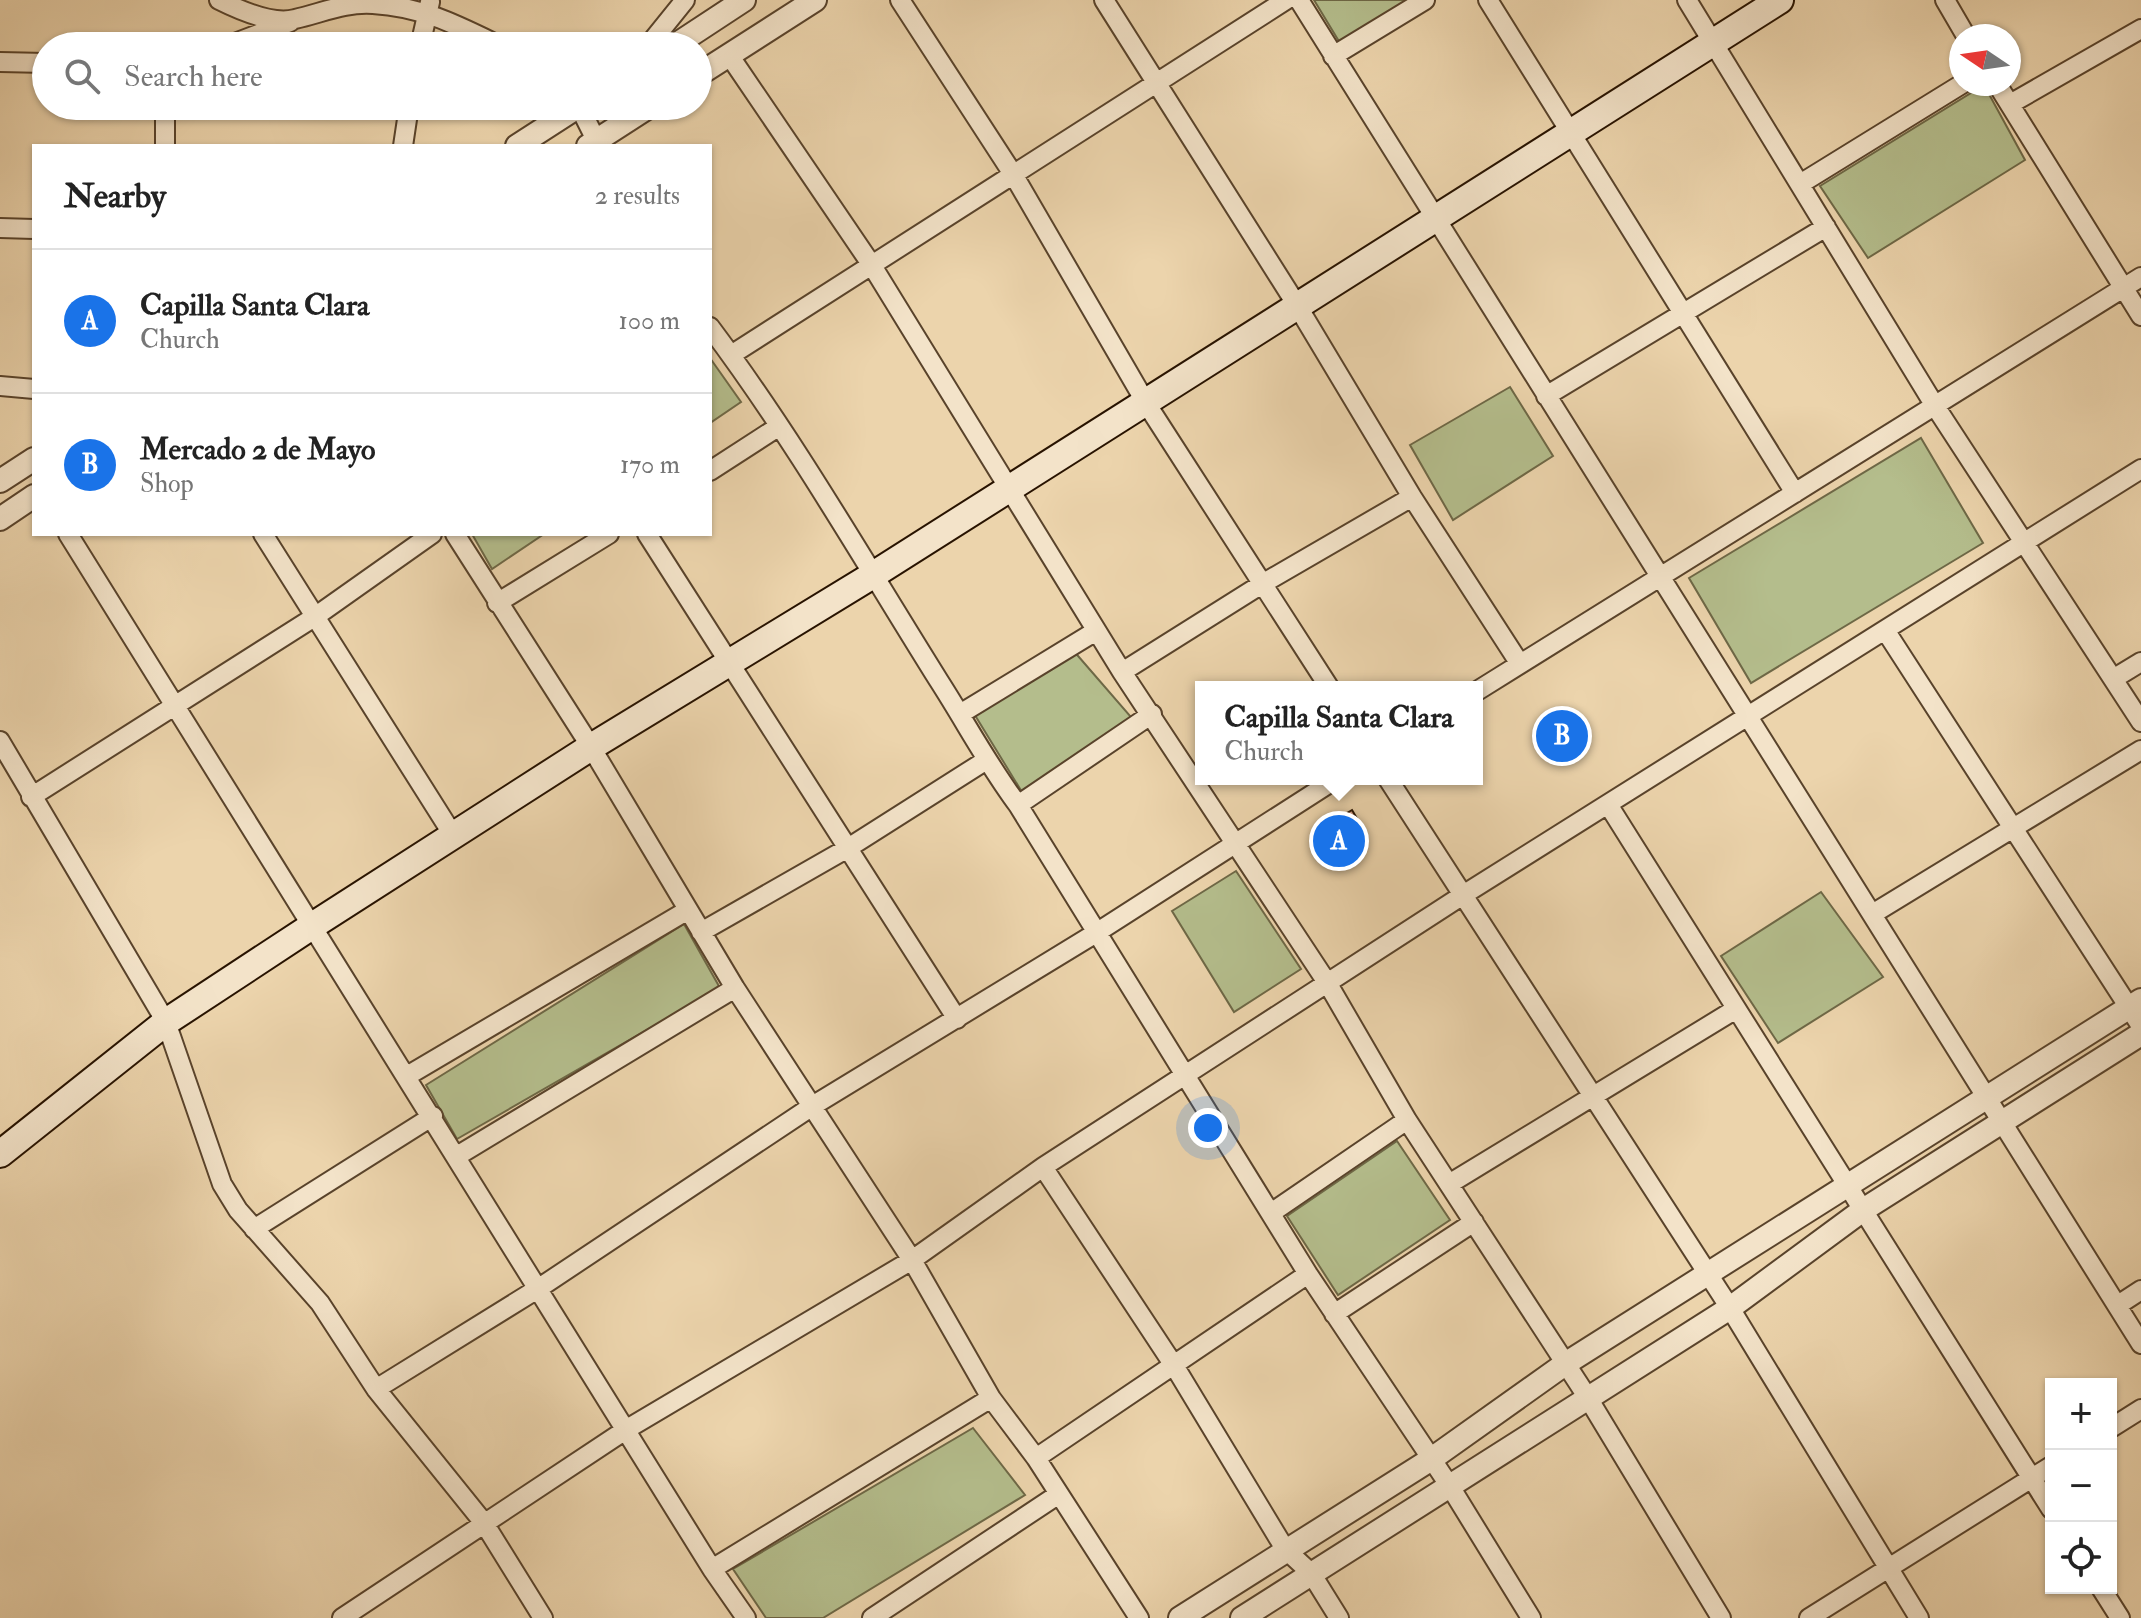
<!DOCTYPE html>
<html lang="en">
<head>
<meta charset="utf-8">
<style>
	:root { --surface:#fff; --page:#f6f6f6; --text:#222; --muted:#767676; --line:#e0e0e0; --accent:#1a73e8 }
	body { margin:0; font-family:"IM FELL Double Pica",serif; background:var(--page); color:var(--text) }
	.controls { position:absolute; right:24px; bottom:24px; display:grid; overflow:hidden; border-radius:0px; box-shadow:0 2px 6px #0004 }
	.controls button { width:72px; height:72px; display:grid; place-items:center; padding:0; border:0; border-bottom:2px solid var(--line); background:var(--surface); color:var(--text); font:40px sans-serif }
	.compass { position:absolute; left:1949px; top:24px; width:72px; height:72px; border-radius:50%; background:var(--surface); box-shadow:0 2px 6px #0004; rotate:283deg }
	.you { position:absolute; left:1208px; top:1128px; width:28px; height:28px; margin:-20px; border:6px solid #fff; border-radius:50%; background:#1a73e8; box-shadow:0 0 0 12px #1a73e833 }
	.badge { display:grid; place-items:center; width:52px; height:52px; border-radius:50%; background:var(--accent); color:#fff; font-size:26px; font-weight:700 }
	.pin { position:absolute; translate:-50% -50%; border:4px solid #fff; box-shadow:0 2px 8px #0006 }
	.popup { position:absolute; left:1195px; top:681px; width:288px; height:104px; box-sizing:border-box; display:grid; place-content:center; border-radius:0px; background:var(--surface); filter:drop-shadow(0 2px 6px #0005); font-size:26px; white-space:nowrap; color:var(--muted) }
	.popup b { font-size:30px; color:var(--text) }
	.popup::after { content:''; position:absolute; left:50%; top:100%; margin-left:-16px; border:16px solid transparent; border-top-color:var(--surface) }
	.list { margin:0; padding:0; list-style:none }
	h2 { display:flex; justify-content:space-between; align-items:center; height:104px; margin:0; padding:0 32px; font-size:34px }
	h2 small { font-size:26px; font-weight:400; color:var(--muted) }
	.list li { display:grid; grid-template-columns:52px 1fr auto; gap:24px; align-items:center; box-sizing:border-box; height:144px; padding:0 32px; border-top:2px solid var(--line) }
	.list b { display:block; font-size:30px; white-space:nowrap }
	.list p { margin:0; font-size:26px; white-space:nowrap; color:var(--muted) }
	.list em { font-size:26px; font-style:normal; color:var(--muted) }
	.icon { flex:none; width:44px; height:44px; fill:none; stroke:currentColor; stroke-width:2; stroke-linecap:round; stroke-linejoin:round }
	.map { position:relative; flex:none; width:2141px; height:1618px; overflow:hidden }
	.search { position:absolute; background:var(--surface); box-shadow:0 2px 6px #0004; left:32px; top:32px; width:680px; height:88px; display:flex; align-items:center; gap:20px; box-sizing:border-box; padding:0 28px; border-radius:44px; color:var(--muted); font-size:30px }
	.panel { position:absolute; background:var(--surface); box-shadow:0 2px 6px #0004; left:32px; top:144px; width:680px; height:392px; border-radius:0px }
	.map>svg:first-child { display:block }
</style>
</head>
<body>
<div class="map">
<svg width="2141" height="1618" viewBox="0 0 2141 1618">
	<rect width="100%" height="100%" fill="#ecd4ac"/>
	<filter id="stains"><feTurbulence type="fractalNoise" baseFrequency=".0025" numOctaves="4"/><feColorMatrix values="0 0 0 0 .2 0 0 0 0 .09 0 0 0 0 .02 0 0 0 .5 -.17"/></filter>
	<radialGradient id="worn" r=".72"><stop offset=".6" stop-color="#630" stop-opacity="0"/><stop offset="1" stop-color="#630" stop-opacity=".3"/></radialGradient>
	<path fill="#b4bd8c" stroke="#6e6846" stroke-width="2" d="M1314,0H1408L1340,43Z
		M1984,85L2025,160L1868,258L1820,186Z
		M710,358L741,402L710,423Z
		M1510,387L1553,456L1453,520L1410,445Z
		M1921,438L1983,543L1751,683L1689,578Z
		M472,534H544L492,569Z
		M1072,649L1131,717L1025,797L973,712Z
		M1236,871L1301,969L1234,1012L1172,911Z
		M1821,892L1883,977L1778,1043L1721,956Z
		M684,924L720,988L457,1139L426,1085Z
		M1397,1141L1450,1220L1338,1295L1287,1216Z
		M973,1428L1025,1495L823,1618H766L733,1569Z"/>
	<path fill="#e5a990" stroke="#281300" stroke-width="2" d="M1352,810L1366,834L1332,854L1318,830Z"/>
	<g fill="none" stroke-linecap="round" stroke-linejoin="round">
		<defs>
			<path id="minor" d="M219,0C239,10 273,25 295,19C322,13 345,2 373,4C423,7 457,25 500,46
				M900,0L1013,174L1146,403L1329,687
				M1104,0L1298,307L1412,497L1520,664
				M1299,0L2141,1344
				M1488,0L1795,493
				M1687,0L1935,406L2141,722
				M1945,0L1966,36
				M227,46L290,22
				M420,46L430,2
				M648,46L685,0
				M729,55L871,264L1122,672L1328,984L1407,1120L1588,1398L1721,1618
				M1333,56L1425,0
				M0,62L46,63
				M1997,84L2141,316
				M2010,104L2141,29
				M165,106V146
				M579,106L599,146
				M403,146L409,106
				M1800,184L1962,84
				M0,228L34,229
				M710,327C794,439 865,563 939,681C966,723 988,765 1018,805L1308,1274L1451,1488L1531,1618
				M731,355L1286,0
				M0,386L34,389
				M1546,396L1826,227
				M710,471L778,427
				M68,534L712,1569L746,1618
				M263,534L453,835
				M455,534L591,747L735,988L912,1260L991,1398L1036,1458L1139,1618
				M647,534L957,1019
				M497,603L609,534
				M1885,630L2141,1026
				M1122,672L1262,584L1412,497
				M2113,679L2141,662
				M1477,691L2141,277
				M960,714L1096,631
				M0,741L166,1022L222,1184L238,1210L320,1303L376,1389L484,1523L543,1618
				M1388,779L1730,1308L1919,1618
				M31,797L316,616L432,534
				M1018,805L1152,714
				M1609,806L2051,1509
				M1874,913L2141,750
				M701,932L848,848L985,761
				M407,1076L688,910
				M457,1156L735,988
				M1043,1167L1175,1367L1285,1549L1311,1573L1339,1618
				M1449,1184L1736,1009
				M1271,1213L1407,1120
				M254,1229L433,1116
				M2118,1305L2141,1290
				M1334,1314L1474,1222
				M376,1389L539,1288L814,1105L1096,933L1336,779
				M2111,1428L2141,1409
				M1036,1458L1308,1274
				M712,1569L991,1398
				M2101,1588L2120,1618
				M342,1618L627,1429L912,1260L1043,1167L1463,895L2141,469
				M872,1618L1059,1494
				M1809,1618L2051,1466"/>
			<path id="tertiary" d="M674,46L744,0
				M698,75L815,0
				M517,146L579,106
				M588,146L650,106
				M0,481L34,459
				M0,519L34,496
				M1180,1618L1430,1460L1565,1364L2141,1000
				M1242,1618L1730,1308L1863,1210L2141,1034"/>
			<path id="secondary" d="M0,1154L166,1022L312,926L591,747L873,575L1780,0"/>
		</defs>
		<use href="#minor" stroke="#59432b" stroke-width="22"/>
		<use href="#tertiary" stroke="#59432b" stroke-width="26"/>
		<use href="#secondary" stroke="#281300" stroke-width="30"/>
		<use href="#minor" stroke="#f3e3c9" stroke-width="18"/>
		<use href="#tertiary" stroke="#f3e3c9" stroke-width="22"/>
		<use href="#secondary" stroke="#f3e3c9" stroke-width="26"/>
	</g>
	<rect width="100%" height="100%" filter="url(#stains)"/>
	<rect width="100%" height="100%" fill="url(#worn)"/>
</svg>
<div class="controls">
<button>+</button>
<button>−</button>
<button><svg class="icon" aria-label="locate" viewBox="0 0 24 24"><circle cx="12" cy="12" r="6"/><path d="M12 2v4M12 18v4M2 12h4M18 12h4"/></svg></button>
</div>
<svg class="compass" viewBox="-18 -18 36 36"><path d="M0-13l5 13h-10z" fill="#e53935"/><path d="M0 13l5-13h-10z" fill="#767676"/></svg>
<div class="you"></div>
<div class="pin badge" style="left:1339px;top:841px">A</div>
<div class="popup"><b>Capilla Santa Clara</b>Church</div>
<div class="pin badge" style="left:1562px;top:736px">B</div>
<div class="search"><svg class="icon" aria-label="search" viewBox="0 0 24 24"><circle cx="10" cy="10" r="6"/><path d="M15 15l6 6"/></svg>Search here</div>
<section class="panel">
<h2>Nearby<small>2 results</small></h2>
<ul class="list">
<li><span class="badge">A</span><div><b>Capilla Santa Clara</b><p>Church</p></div><em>100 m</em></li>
<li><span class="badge">B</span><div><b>Mercado 2 de Mayo</b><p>Shop</p></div><em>170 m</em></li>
</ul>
</section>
</div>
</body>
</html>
